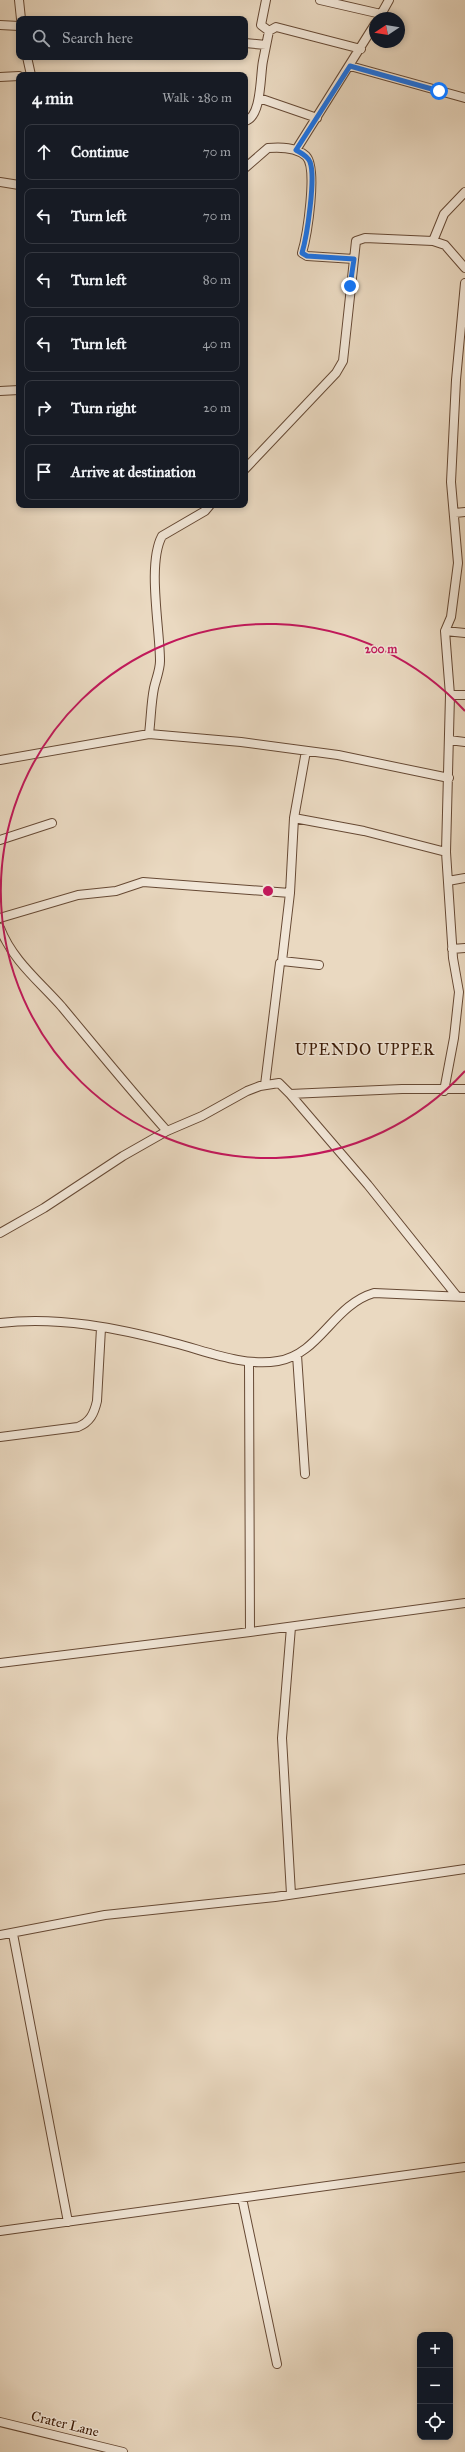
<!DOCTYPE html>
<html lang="en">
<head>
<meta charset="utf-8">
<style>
	:root { --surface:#171b24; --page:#20242c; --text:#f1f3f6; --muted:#9ea1a6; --line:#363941 }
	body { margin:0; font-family:"IM FELL Great Primer",serif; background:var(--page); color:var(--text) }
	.controls { position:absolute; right:12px; bottom:12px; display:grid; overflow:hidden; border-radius:8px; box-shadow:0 2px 6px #0003 }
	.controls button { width:36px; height:36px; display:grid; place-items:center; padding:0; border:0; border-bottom:1px solid var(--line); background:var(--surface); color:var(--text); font:20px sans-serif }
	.compass { position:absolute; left:369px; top:12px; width:36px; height:36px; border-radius:50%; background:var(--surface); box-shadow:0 2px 6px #0003; rotate:258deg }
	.stop { position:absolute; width:12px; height:12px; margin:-9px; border:3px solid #1a73e8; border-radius:50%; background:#fff }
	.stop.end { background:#1a73e8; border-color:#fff; box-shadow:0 1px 4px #0008 }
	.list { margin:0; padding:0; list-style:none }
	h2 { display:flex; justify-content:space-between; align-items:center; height:52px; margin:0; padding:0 16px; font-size:17px }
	h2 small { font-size:13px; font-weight:400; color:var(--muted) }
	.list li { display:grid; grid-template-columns:26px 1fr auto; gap:12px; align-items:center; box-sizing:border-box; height:56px; margin:0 8px 8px; padding:0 8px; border:1px solid var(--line); border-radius:8px }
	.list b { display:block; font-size:15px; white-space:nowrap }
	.list em { font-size:13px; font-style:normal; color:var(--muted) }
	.icon { flex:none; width:22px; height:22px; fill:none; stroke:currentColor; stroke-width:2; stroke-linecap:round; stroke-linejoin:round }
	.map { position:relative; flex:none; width:465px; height:2452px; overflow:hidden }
	.search { position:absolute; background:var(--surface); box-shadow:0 2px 6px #0003; left:16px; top:16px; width:232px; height:44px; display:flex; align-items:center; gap:10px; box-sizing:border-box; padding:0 14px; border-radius:8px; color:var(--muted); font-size:15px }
	.panel { position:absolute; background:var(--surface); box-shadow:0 2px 6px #0003; left:16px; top:72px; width:232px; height:436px; border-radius:8px }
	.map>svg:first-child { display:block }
</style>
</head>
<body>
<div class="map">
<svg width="465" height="2452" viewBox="0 0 465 2452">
	<rect width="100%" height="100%" fill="#ead9c1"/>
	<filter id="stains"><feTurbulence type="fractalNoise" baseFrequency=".005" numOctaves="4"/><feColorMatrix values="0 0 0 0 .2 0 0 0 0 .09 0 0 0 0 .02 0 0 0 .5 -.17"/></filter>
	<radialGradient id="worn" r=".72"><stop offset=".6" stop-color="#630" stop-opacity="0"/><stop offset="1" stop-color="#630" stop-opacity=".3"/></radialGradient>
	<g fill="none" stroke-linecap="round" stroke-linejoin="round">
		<defs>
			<path id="street" d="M19,0L21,19
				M266,0L261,25L269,31
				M320,0L381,14
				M379,18L389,0
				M0,25L19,26
				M245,43L266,45
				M27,57L31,75
				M350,66L465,98
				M0,77L19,76
				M259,98L317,118
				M245,121C262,117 260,75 263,61C265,51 267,41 269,31L276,27L361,49
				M296,150L375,24
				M245,168L268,148C281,147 296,147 306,156C318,168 307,236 302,253L307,256L354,259
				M0,182L19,185
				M433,241L444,214L465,192
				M0,391L19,390
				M245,469L336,373L343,361L356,241L365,238L433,241L445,245L465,268
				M455,513L465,512
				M445,631L465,633
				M450,695H465
				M149,734C151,718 151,703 154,688C156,679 160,670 160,661C160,628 147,564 162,536L205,511L210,505
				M449,740L465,742
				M0,760L149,734L241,742L338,755L449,778
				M294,818L364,831L446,852
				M0,840L52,823
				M448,881L465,878
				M0,918L78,895L116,891L143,882L290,893
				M0,928C12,960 40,982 62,1007C97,1049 131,1091 167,1131
				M452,949L465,948
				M282,961L290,893L294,818L306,751
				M265,1085L280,963L282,961L319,965
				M444,1091L454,1038L459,992L453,958L446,852L450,695L445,631L451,617L458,563L451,482L456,380L465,283
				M290,1094L368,1185L456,1295
				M0,1233L44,1208L123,1156L167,1131L202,1116L247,1091L260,1086L279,1083L290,1094L402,1089H465
				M0,1323C58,1316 118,1328 174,1343C206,1351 244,1367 278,1361C320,1354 333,1305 374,1293L465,1297
				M297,1355L305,1474
				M249,1362L250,1632
				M0,1437L78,1427C90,1422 94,1414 97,1401L101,1328
				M0,1663L250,1632L465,1603
				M291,1894L282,1738L291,1627
				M13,1934L68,2222
				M0,1935L105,1915L275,1897L465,1869
				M242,2198L277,2364
				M0,2231L465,2167
				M0,2422L123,2452"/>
		</defs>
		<use href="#street" stroke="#664934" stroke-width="10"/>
		<use href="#street" stroke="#f1e6d7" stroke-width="8"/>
	</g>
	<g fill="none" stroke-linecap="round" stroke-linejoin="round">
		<path stroke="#1a73e8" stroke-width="5" d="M350,286L354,259L307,256L302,253C307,236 316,177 310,162C308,156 301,153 296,150L350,66L439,91"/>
	</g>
	<path fill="none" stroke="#c2185b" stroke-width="2" d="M465 1071A267 267 0 1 1 465 711"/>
	<g text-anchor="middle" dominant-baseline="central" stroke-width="3" stroke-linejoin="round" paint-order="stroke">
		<g font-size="14" fill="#3a1905" stroke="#f1e6d7">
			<text transform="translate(65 2424) rotate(14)">Crater Lane</text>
		</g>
		<g font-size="16" letter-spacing="1" fill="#3a1905" stroke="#f1e6d7">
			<text x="365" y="1049">UPENDO UPPER</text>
		</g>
	</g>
	<circle cx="268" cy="891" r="6" fill="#c2185b" stroke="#f1e6d7" stroke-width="2"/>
	<g font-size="12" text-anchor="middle" font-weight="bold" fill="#c2185b" stroke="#f1e6d7" stroke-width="3" stroke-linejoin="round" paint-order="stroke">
		<text x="381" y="653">200 m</text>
	</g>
	<rect width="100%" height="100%" filter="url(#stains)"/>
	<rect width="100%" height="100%" fill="url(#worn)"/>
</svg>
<div class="controls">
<button>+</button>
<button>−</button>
<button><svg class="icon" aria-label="locate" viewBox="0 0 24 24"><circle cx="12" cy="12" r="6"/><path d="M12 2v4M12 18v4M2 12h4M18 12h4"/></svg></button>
</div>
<svg class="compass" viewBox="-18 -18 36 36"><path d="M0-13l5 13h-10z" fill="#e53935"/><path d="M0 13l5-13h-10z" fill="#9ea1a6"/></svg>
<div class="stop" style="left:439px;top:91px"></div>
<div class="stop end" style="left:350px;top:286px"></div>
<div class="search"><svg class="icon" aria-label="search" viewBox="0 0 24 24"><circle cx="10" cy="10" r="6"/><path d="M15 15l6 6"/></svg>Search here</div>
<section class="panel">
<h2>4 min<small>Walk · 280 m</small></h2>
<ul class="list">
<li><svg class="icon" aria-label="ahead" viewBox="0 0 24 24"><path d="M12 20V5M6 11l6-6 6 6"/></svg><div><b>Continue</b></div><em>70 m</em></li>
<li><svg class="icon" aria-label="left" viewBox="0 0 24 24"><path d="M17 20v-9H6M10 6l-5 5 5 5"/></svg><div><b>Turn left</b></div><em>70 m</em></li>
<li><svg class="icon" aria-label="left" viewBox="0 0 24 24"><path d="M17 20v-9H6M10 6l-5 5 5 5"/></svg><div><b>Turn left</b></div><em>80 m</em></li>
<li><svg class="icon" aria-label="left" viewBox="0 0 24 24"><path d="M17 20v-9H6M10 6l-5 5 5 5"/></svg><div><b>Turn left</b></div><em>40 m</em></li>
<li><svg class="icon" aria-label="right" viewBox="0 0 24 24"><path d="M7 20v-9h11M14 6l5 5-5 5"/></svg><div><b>Turn right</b></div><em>20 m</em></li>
<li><svg class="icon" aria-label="arrive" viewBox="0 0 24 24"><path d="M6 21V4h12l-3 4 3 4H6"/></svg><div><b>Arrive at destination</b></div></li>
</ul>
</section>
</div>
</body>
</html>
